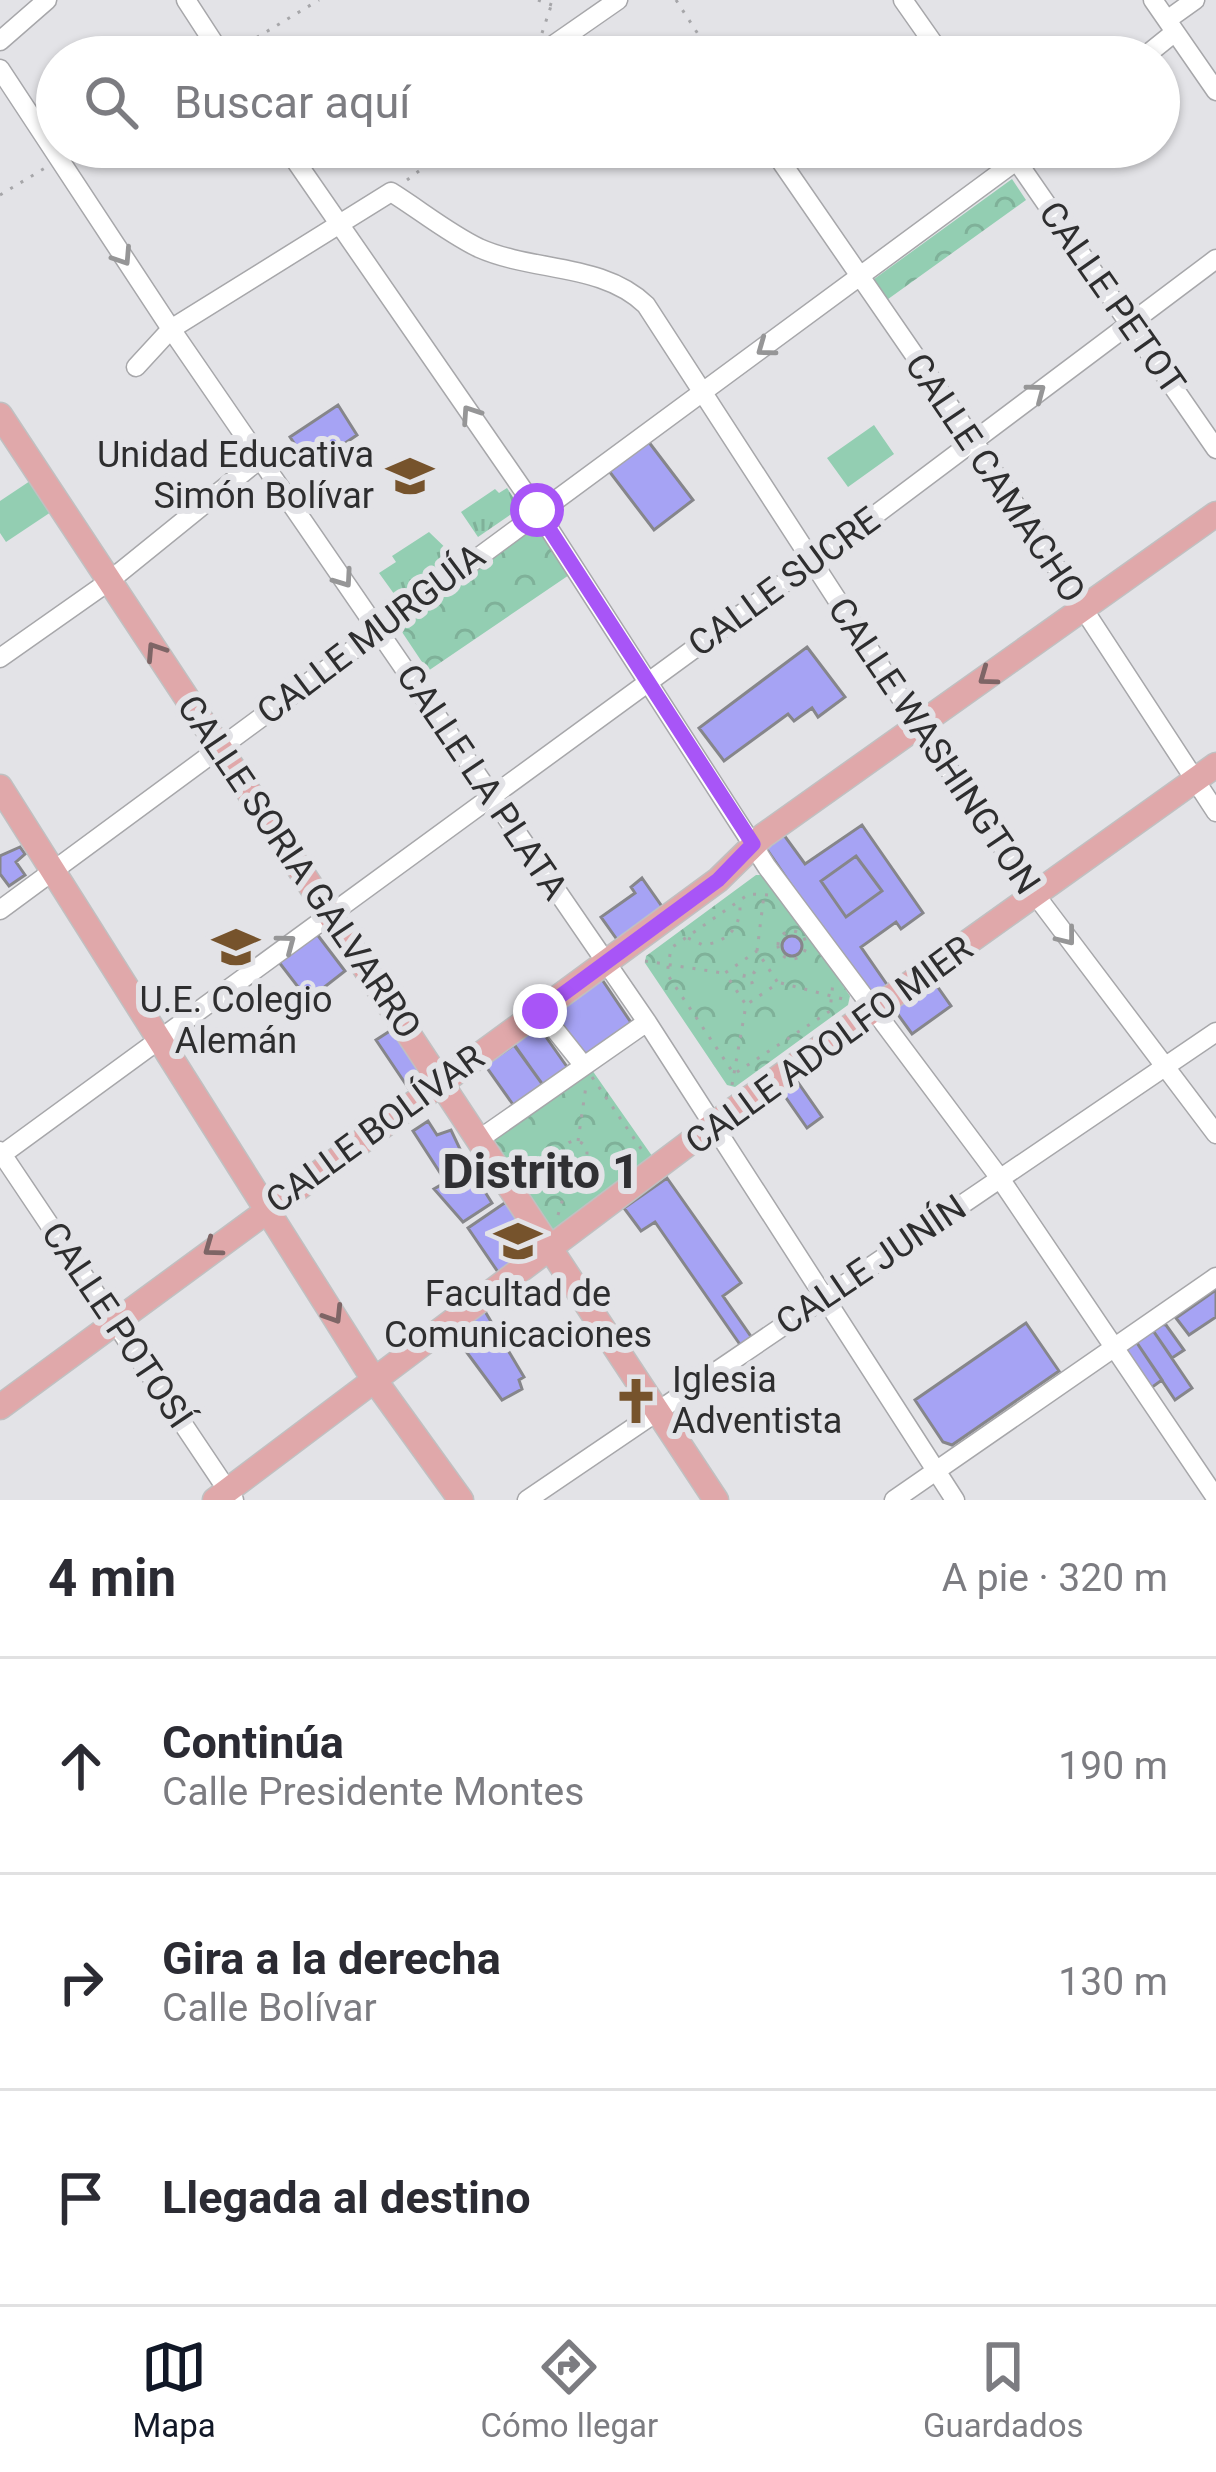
<!DOCTYPE html>
<html lang="es">
<head>
<meta charset="utf-8">
<style>
	:root { --surface:#fff; --page:#f7f7f7; --text:#2b2b33; --muted:#7c7c81; --line:#e1e1e2; --accent:#111827 }
	body { margin:0; font-family:Roboto,sans-serif; background:var(--page); color:var(--text) }
	.stop { position:absolute; width:36px; height:36px; margin:-27px; border:9px solid #a855f7; border-radius:50%; background:#fff }
	.stop.end { background:#a855f7; border-color:#fff; box-shadow:0 3px 12px #0008 }
	.list { margin:0; padding:0; list-style:none }
	h2 { display:flex; justify-content:space-between; align-items:center; height:156px; margin:0; padding:0 48px; font-size:51px }
	h2 small { font-size:39px; font-weight:400; color:var(--muted) }
	.list li { display:grid; grid-template-columns:78px 1fr auto; gap:36px; align-items:center; box-sizing:border-box; height:216px; padding:0 48px; border-top:3px solid var(--line) }
	.list b { display:block; font-size:45px; white-space:nowrap }
	.list p { margin:0; font-size:39px; white-space:nowrap; color:var(--muted) }
	.list em { font-size:39px; font-style:normal; color:var(--muted) }
	.icon { flex:none; width:66px; height:66px; fill:none; stroke:currentColor; stroke-width:2; stroke-linecap:round; stroke-linejoin:round }
	.map { position:relative; flex:none; width:1216px; height:1500px; overflow:hidden }
	.search { position:absolute; background:var(--surface); box-shadow:0 3px 9px #0004; left:36px; right:36px; top:36px; height:132px; display:flex; align-items:center; gap:30px; box-sizing:border-box; padding:0 42px; border-radius:66px; color:var(--muted); font-size:45px }
	.sheet { height:804px; background:var(--surface) }
	nav { display:flex; justify-content:space-around; align-items:center; box-sizing:border-box; height:168px; border-top:3px solid var(--line); background:var(--surface); font-size:33px; color:var(--muted) }
	nav a { display:grid; justify-items:center; gap:6px }
	nav .on { color:var(--accent) }
	.map>svg:first-child { display:block }
</style>
</head>
<body>
<div class="map">
<svg width="1216" height="1500" viewBox="0 0 1216 1500">
	<defs>
		<pattern id="grass-tufts" width="24" height="20" patternUnits="userSpaceOnUse" patternTransform="scale(3)"><rect width="24" height="20" fill="#93ceb2"/><path d="M3 7l-1-3M5 7V3M7 7l1-3M15 17l-1-3M17 17v-4M19 17l1-3" fill="none" stroke="#7fb199"/></pattern>
		<pattern id="park-crowns" width="20" height="18" patternUnits="userSpaceOnUse" patternTransform="scale(3)"><rect width="20" height="18" fill="#93ceb2"/><path d="M2 6a3 3 0 1 1 6 0M12 15a3 3 0 1 1 6 0" fill="none" stroke="#7fb199"/></pattern>
	</defs>
	<rect width="100%" height="100%" fill="#e3e3e7"/>
	<path fill="url(#grass-tufts)" d="M507,488L520,508L478,537L461,512L495,489L499,493Z
		M429,532L454,556L397,598L379,573L396,562L392,556Z"/>
	<path fill="url(#park-crowns)" d="M1012,179L1026,200L884,302L870,282Z
		M540,517L575,571L428,671L396,623Z
		M756,875H769L850,996L848,1005L735,1087L727,1085L645,963L646,956Z
		M592,1070L657,1163L558,1233L549,1232L492,1139Z"/>
	<path fill="#93ceb2" d="M874,425L894,454L848,487L827,458Z
		M33,479L54,510L6,542L0,533V501Z"/>
	<path fill="#a6a3f4" stroke="#86868a" stroke-width="3" fill-rule="evenodd" d="M338,405L357,435L310,467L290,437Z
		M648,441L693,500L654,530L609,471Z
		M807,647L845,697L818,717L812,708L794,721L788,714L724,761L699,728Z
		M862,825L923,913L901,929L896,922L861,947L888,986L869,999L766,848L784,835L805,864ZM856,856L882,891L846,917L821,881Z
		M20,847L25,854L16,862L25,875L9,886L0,874V856Z
		M856,856L882,891L846,917L821,881Z
		M642,878L663,908L618,941L601,917L635,893L631,887Z
		M313,929L345,971L308,1000L275,957Z
		M782 946a10 10 0 1 1 20 0a10 10 0 1 1-20 0Z
		M930,976L951,1006L912,1034L894,1009Z
		M601,978L632,1024L583,1059L548,1010Z
		M534,1020L570,1071L545,1088L509,1037Z
		M396,1027L427,1081L411,1092L376,1040Z
		M514,1045L543,1085L514,1106L485,1065Z
		M797,1081L822,1117L807,1128L782,1092Z
		M428,1121L437,1135L451,1130L468,1166L487,1153L499,1171L480,1184L492,1203L463,1222L434,1189L446,1182L413,1131Z
		M667,1178L741,1283L723,1296L752,1338L741,1346L655,1222L641,1231L624,1208Z
		M506,1202L538,1248L500,1275L468,1228Z
		M1216,1290V1317L1189,1335L1176,1318Z
		M483,1308L524,1377L519,1380L522,1389L502,1400L451,1331Z
		M1026,1323L1059,1371L952,1445L943,1442L915,1400Z
		M1159,1324L1166,1325L1184,1350L1172,1358L1152,1329Z
		M1152,1329L1192,1388L1175,1400L1135,1340Z
		M1135,1340L1162,1380L1151,1388L1125,1350Z"/>
	<g fill="none" stroke-linecap="round" stroke-linejoin="round">
		<defs>
			<path id="minor" d="M186,0L223,57
				M903,0L943,57
				M1153,0L1216,91
				M1167,20L1195,0
				M0,41L47,0
				M536,57L618,0
				M1144,57L1175,32
				M0,69L171,329L647,1022L955,1500
				M286,147L537,510L767,867L999,1177L1216,1498
				M771,147L973,440L1216,812
				M1007,147L1216,449
				M136,367L171,329L391,192C420,210 448,233 479,248C533,272 603,263 646,305L919,726L1037,897L1216,1134
				M0,658L108,582L260,459
				M0,910L1035,147
				M540,1011L584,1066
				M481,1138L647,1022
				M0,1151L234,1500
				M0,1156L810,564L1216,259
				M527,1500L1216,1032
				M894,1500L1216,1277"/>
			<path id="major" d="M0,415L716,1500
				M0,787L373,1378L461,1500
				M0,1407L718,880L763,836L1216,514
				M215,1500L733,1110L1216,765"/>
		</defs>
		<use href="#minor" stroke="#a7a7aa" stroke-width="21"/>
		<use href="#major" stroke="#c0c0c1" stroke-width="27"/>
		<path stroke="#a6a6a9" stroke-width="3" stroke-dasharray="3 9" stroke-linecap="butt" d="M538,0L552,5
			M676,0L713,57
			M542,33L553,0
			M236,50L319,0
			M549,147L563,162L586,147
			M407,180L451,147
			M0,195L45,168
			M768,895L749,894L671,948L667,974L734,1074L830,1011L833,982
			M778 945a14 14 0 1 1 28 0a14 14 0 1 1-28 0Z
			M688,938L703,945C727,942 741,928 740,904
			M757,951L764,895
			M645,961L723,973
			M744 977a6 6 0 1 1 12 0a6 6 0 1 1-12 0Z
			M781,983L847,1000
			M592,1077L644,1153
			M732,1085L746,1005L725,973L757,951L778,983L746,1005
			M563 1153a12 12 0 1 1 24 0a12 12 0 1 1-24 0Z
			M578,1141L586,1086
			M558,1215L573,1165"/>
		<use href="#minor" stroke="#fff" stroke-width="18"/>
		<use href="#major" stroke="#e0a8aa" stroke-width="24"/>
	</g>
	<defs><path id="oneway-chevron" d="M-2-3.5L2.5 0L-2 3.5" fill="none" stroke-width="1.6" stroke-linecap="round" stroke-linejoin="round" transform="scale(3)"/></defs>
	<g stroke="#969697">
		<use href="#oneway-chevron" transform="translate(123 257) rotate(57)"/>
		<use href="#oneway-chevron" transform="translate(765 348) rotate(144)"/>
		<use href="#oneway-chevron" transform="translate(1037 392) rotate(-37)"/>
		<use href="#oneway-chevron" transform="translate(470 414) rotate(-124)"/>
		<use href="#oneway-chevron" transform="translate(344 579) rotate(55)"/>
		<use href="#oneway-chevron" transform="translate(1067 937) rotate(52)"/>
		<use href="#oneway-chevron" transform="translate(287 943) rotate(-37)"/>
	</g>
	<g stroke="#7e6566">
		<use href="#oneway-chevron" transform="translate(155 651) rotate(-123)"/>
		<use href="#oneway-chevron" transform="translate(987 677) rotate(144)"/>
		<use href="#oneway-chevron" transform="translate(212 1248) rotate(144)"/>
		<use href="#oneway-chevron" transform="translate(334 1315) rotate(58)"/>
	</g>
	<g fill="none" stroke-linecap="round" stroke-linejoin="round">
		<path stroke="#a855f7" stroke-width="15" d="M537,510L753,844L718,880L540,1011"/>
	</g>
	<defs>
		<symbol id="school-bare" viewBox="-9 -9 18 18"><path d="M0-5L7-2L0 1L-7-2ZM-4 1L0 2.5L4 1V4Q0 6-4 4Z" fill="#76532c" stroke="#e3e3e7" stroke-width="2.5" paint-order="stroke"/></symbol>
		<symbol id="university-bare" viewBox="-9 -9 18 18"><path d="M0-5L7-2L0 1L-7-2ZM-4 1L0 2.5L4 1V4Q0 6-4 4Z" fill="#76532c" stroke="#e3e3e7" stroke-width="2.5" paint-order="stroke"/></symbol>
		<symbol id="church-bare" viewBox="-9 -9 18 18"><path d="M-1.2-6h2.4v3.5h3.3v2.4h-3.3V6h-2.4V-.1h-3.3v-2.4h3.3Z" fill="#76532c" stroke="#e3e3e7" stroke-width="2.5" paint-order="stroke"/></symbol>
	</defs>
	<g fill-rule="evenodd">
		<use href="#school-bare" x="377" y="443" width="66" height="66"/>
		<use href="#school-bare" x="203" y="914" width="66" height="66"/>
		<use href="#university-bare" x="485" y="1208" width="66" height="66"/>
		<use href="#church-bare" x="603" y="1368" width="66" height="66"/>
	</g>
	<g text-anchor="middle" dominant-baseline="central" stroke-width="12" stroke-linejoin="round" paint-order="stroke">
		<g font-size="36" fill="#2e2e2f" stroke="#e3e3e7">
			<text transform="translate(1112 298) rotate(55)">CALLE PETOT</text>
			<text transform="translate(995 478) rotate(56)">CALLE CAMACHO</text>
			<text transform="translate(784 582) rotate(-36)">CALLE SUCRE</text>
			<text transform="translate(371 634) rotate(-37)">CALLE MURGUÍA</text>
			<text transform="translate(934 746) rotate(56)">CALLE WASHINGTON</text>
			<text transform="translate(482 782) rotate(56)">CALLE LA PLATA</text>
			<text transform="translate(299 867) rotate(56)">CALLE SORIA GALVARRO</text>
			<text transform="translate(829 1045) rotate(-36)">CALLE ADOLFO MIER</text>
			<text transform="translate(375 1129) rotate(-36)">CALLE BOLÍVAR</text>
			<text transform="translate(871 1265) rotate(-34)">CALLE JUNÍN</text>
			<text transform="translate(117 1325) rotate(56)">CALLE POTOSÍ</text>
		</g>
		<g font-size="36" fill="#2e2e2f" stroke="#e3e3e7">
			<text x="374" y="455" text-anchor="end">Unidad Educativa<tspan x="374" dy="41">Simón Bolívar</tspan></text>
			<text x="236" y="1000">U.E. Colegio<tspan x="236" dy="41">Alemán</tspan></text>
			<text x="518" y="1294">Facultad de<tspan x="518" dy="41">Comunicaciones</tspan></text>
			<text x="672" y="1380" text-anchor="start">Iglesia<tspan x="672" dy="41">Adventista</tspan></text>
		</g>
		<g font-size="48" font-weight="bold" fill="#303033" stroke="#e3e3e7">
			<text x="541" y="1171">Distrito 1</text>
		</g>
	</g>
</svg>
<div class="stop" style="left:537px;top:510px"></div>
<div class="stop end" style="left:540px;top:1011px"></div>
<div class="search"><svg class="icon" aria-label="search" viewBox="0 0 24 24"><circle cx="10" cy="10" r="6"/><path d="M15 15l6 6"/></svg>Buscar aquí</div>
</div>
<section class="sheet">
<h2>4 min<small>A pie · 320 m</small></h2>
<ul class="list">
<li><svg class="icon" aria-label="ahead" viewBox="0 0 24 24"><path d="M12 20V5M6 11l6-6 6 6"/></svg><div><b>Continúa</b><p>Calle Presidente Montes</p></div><em>190 m</em></li>
<li><svg class="icon" aria-label="right" viewBox="0 0 24 24"><path d="M7 20v-9h11M14 6l5 5-5 5"/></svg><div><b>Gira a la derecha</b><p>Calle Bolívar</p></div><em>130 m</em></li>
<li><svg class="icon" aria-label="arrive" viewBox="0 0 24 24"><path d="M6 21V4h12l-3 4 3 4H6"/></svg><div><b>Llegada al destino</b></div></li>
</ul>
</section>
<nav>
<a class="on"><svg class="icon" aria-label="map" viewBox="0 0 24 24"><path d="M3 6l6-2 6 2 6-2v14l-6 2-6-2-6 2zM9 4v14M15 6v14"/></svg>Mapa</a>
<a><svg class="icon" aria-label="directions" viewBox="0 0 24 24"><path d="M12 3l9 9-9 9-9-9zM9 14v-3h6M13 9l2 2-2 2"/></svg>Cómo llegar</a>
<a><svg class="icon" aria-label="saved" viewBox="0 0 24 24"><path d="M7 4h10v16l-5-4-5 4z"/></svg>Guardados</a>
</nav>
</body>
</html>
